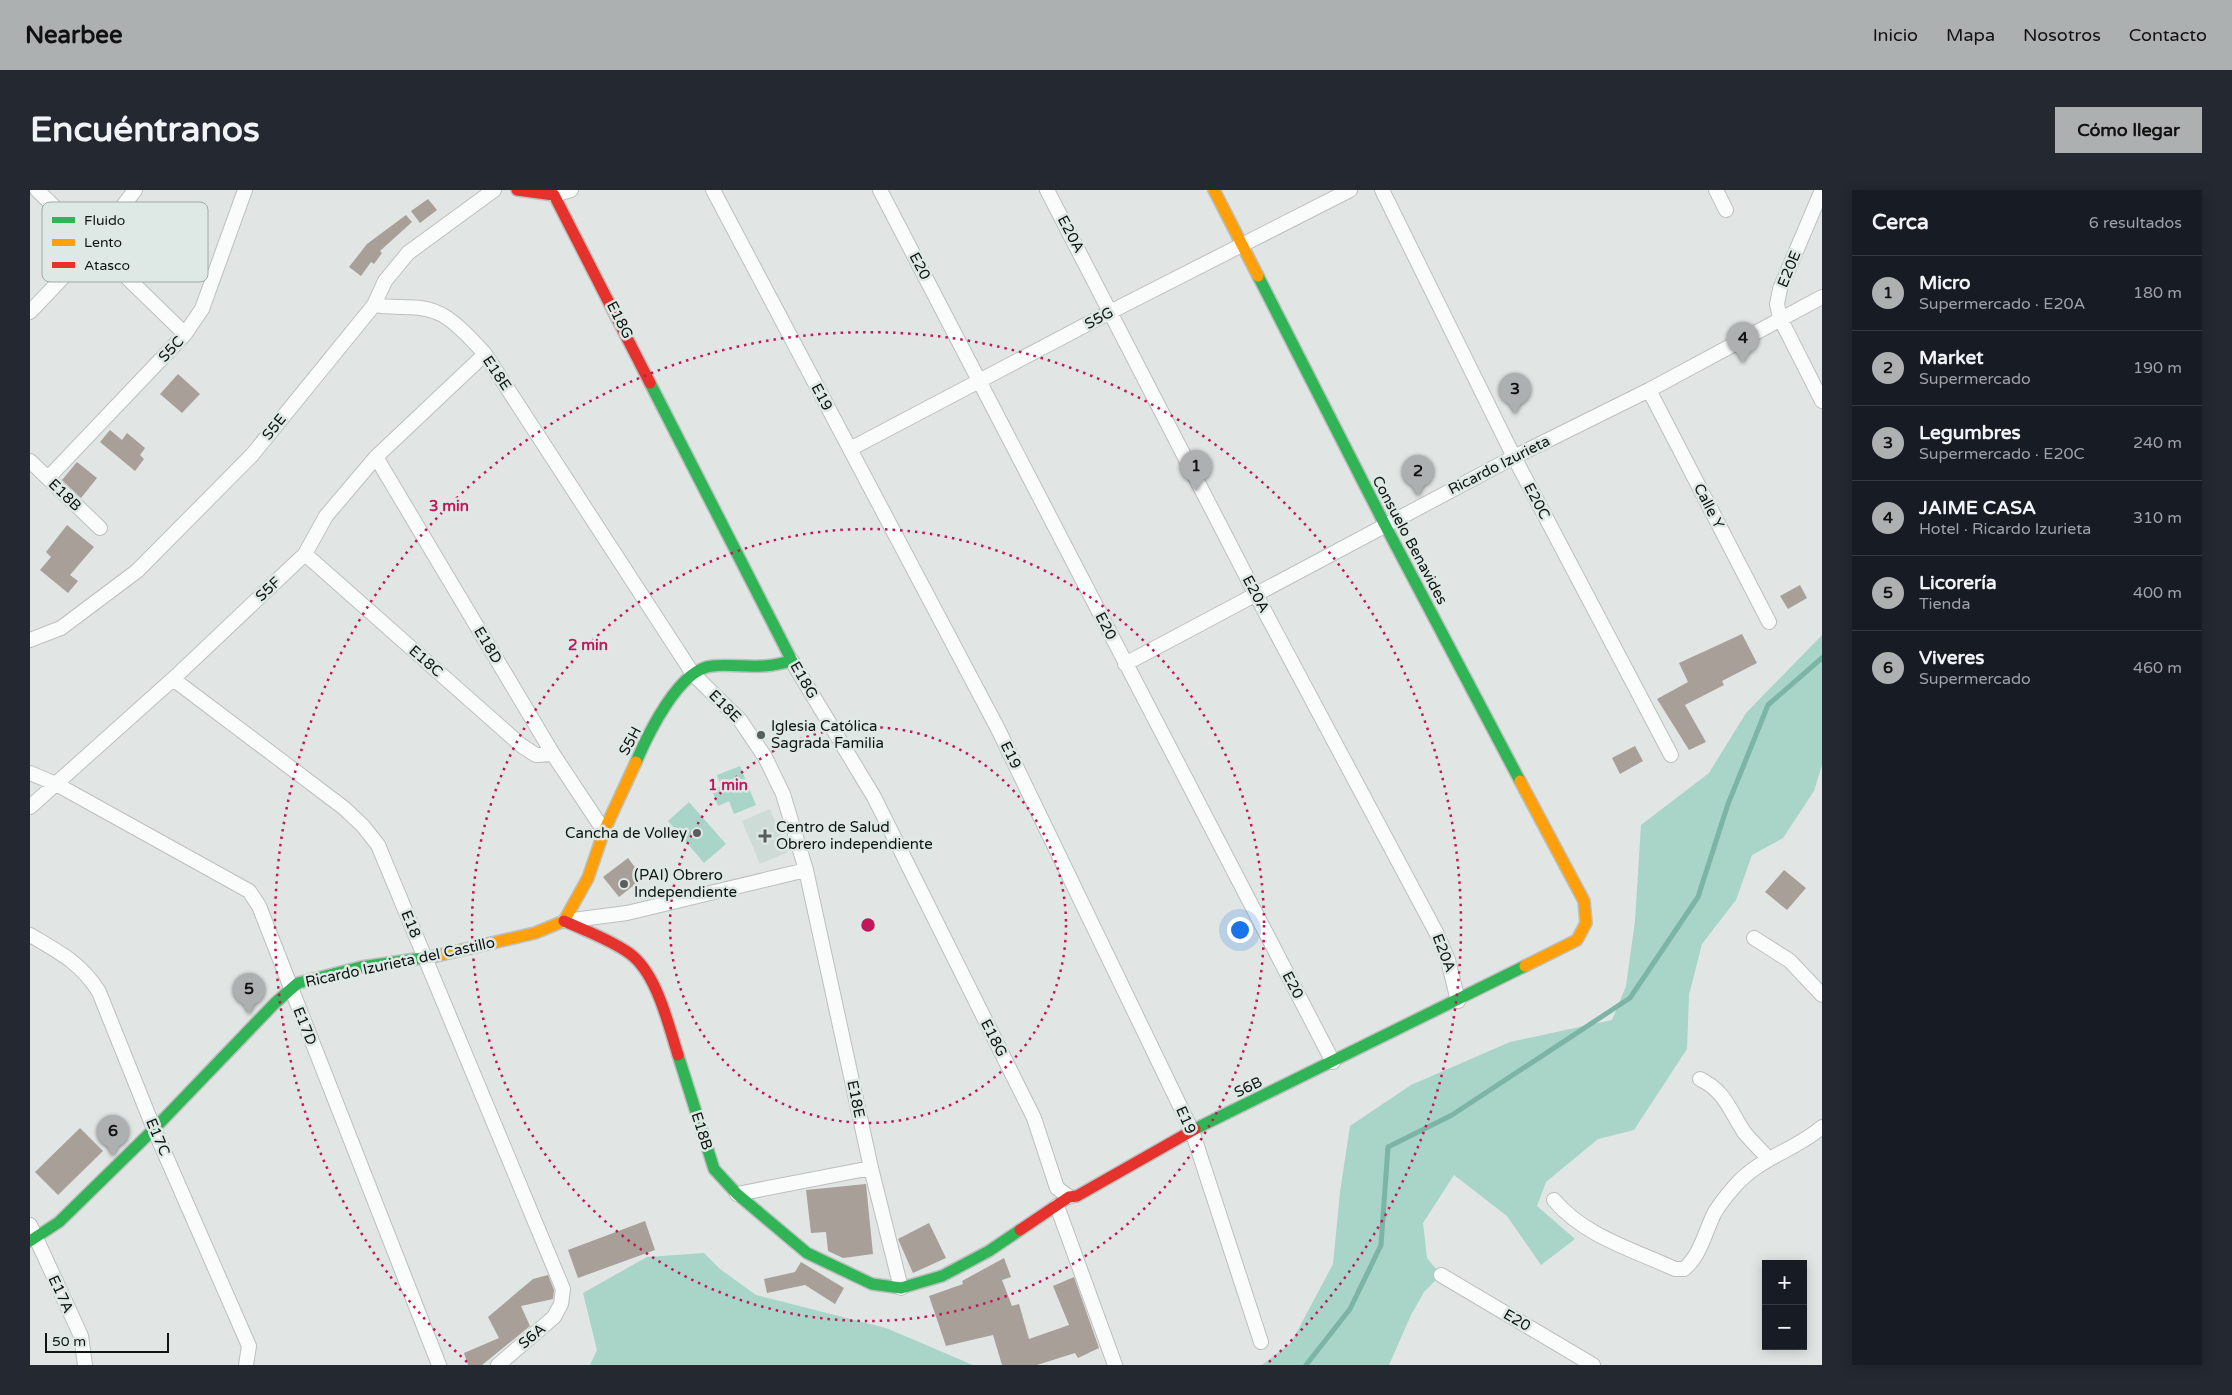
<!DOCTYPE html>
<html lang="es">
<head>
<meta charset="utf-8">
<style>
	:root { --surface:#171b24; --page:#242831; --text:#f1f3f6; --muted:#9ea1a6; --line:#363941; --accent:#adb0b1 }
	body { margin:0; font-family:"Varela Round",sans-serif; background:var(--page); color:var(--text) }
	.controls { position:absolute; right:15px; bottom:15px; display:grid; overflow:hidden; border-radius:0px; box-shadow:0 2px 12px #0003 }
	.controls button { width:45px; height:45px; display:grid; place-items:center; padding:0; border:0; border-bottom:1px solid var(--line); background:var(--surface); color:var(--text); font:25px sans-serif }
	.scale { position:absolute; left:15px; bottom:12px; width:124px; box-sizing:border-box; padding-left:5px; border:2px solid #101413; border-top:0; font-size:14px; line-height:18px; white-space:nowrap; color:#101413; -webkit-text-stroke:4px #dee9e5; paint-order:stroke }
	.you { position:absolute; left:1209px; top:739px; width:18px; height:18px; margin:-12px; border:4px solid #fff; border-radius:50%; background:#1a73e8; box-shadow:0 0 0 8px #1a73e833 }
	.badge { display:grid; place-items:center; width:32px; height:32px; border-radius:50%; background:var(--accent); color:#111; font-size:16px; font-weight:700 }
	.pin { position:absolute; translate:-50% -41px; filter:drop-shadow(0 1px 2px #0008) }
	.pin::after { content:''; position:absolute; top:26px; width:18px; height:15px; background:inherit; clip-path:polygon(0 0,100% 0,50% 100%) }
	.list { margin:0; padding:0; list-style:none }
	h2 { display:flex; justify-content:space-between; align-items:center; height:65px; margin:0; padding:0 20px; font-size:21px }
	h2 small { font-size:16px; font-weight:400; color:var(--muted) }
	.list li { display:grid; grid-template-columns:32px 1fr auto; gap:15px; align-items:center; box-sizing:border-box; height:75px; padding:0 20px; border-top:1px solid var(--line) }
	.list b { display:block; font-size:19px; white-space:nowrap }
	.list p { margin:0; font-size:16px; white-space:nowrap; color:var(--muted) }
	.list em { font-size:16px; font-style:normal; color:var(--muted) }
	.map { position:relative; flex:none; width:1792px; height:1175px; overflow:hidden; border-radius:0px }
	header { display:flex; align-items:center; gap:30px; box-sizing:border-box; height:70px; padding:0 25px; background:var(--accent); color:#111 }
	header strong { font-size:24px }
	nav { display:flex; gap:28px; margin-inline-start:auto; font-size:18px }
	.intro { display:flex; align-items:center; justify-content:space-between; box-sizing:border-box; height:120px; padding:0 30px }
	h1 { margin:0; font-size:35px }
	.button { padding:12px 22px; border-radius:0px; background:var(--accent); color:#111; font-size:18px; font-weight:700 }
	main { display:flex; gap:30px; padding:0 30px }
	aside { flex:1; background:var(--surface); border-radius:0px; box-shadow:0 2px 12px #0003 }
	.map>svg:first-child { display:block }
</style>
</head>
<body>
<header>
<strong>Nearbee</strong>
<nav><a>Inicio</a><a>Mapa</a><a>Nosotros</a><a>Contacto</a></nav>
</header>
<div class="intro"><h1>Encuéntranos</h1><a class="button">Cómo llegar</a></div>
<main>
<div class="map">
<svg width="1792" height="1175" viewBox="0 0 1792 1175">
	<rect width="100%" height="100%" fill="#e1e6e4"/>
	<path fill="#cedbd6" d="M740,619L758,662L730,674L712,631Z"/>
	<path fill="#a9d4c8" d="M1792,445V575L1784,601L1753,648L1722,665L1706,710L1672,754L1659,805L1657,859L1604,940L1568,949L1516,992L1507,1016L1545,1049L1511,1075L1477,1026L1424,985L1393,1033L1397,1068L1411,1085L1394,1102L1381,1125L1359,1175H1232L1261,1153L1303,1074L1310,1002L1320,936L1381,895L1480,852L1582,830L1596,796L1605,731L1611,635L1679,583L1716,523Z
		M710,576L726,615L704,624L699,611L688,616L682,600L691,596L687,585Z
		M659,612L696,654L674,673L638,631Z
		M674,1063L690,1079L726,1105L856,1138L943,1175H560L567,1160L553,1103L617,1067Z"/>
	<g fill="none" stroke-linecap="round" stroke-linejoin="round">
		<path stroke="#7cb4a5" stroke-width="5" d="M1276,1175L1320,1119L1351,1055L1358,957L1422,925L1600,808L1668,707L1698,614L1738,515L1792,468"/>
	</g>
	<path fill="#a79f98" d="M398,9L407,20L390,33L381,21Z
		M376,25L382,32L350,61L352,63L344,74L341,72L331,86L319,77L337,54Z
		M148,184L170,204L152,223L130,204Z
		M80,240L92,250L97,243L115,258L110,265L114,269L105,281L70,252Z
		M47,272L67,288L51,308L32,290Z
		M37,335L64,357L40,385L48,391L38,403L10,380L21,367L16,362Z
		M1770,395L1777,408L1758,419L1750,406Z
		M1712,444L1727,473L1692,491L1694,495L1655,515L1676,552L1659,560L1627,509L1658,492L1649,473Z
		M1605,556L1613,571L1590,584L1582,568Z
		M598,668L613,688L589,707L573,687Z
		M1754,680L1776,698L1757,720L1735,702Z
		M50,938L73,961L28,1005L5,982Z
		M836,994L843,1064L813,1068L798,1061L796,1042L781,1043L776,1000Z
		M615,1031L625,1060L548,1088L538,1060Z
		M899,1033L916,1068L883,1083L868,1049Z
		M974,1068L981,1087L972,1090L982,1116L989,1114L999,1149L1039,1135L1023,1096L1044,1087L1069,1158L1048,1168L1045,1163L1007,1175H972L963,1145L916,1156L899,1106L933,1094L932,1091Z
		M771,1072L814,1098L805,1114L775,1095L737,1103L734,1089L765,1082Z
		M518,1085L524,1100L523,1109L491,1116L500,1136L452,1175H438L434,1163L469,1148L458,1127L503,1089Z"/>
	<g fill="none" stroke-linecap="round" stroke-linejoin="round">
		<defs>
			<path id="street" d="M7,0L155,144
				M683,0L968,539L1162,941L1231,1152
				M850,0L1303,872
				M1017,0L1226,405L1407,744L1418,770L1428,811
				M1352,0L1484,267L1641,565
				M1686,0L1696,20
				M1792,0L1750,99L1747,114L1750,128L1792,211
				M524,5L541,0
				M344,115C364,119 387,114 406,122C423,128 443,151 455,164L663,484L710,530L735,567L753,604L776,680L841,978L871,1098
				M0,122L63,56L105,0
				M1619,200L1739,432
				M820,259L1082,121L1320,0
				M346,267L523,564L574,641
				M0,271L70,338
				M18,288L155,144L172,119L215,0
				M275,364L492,556L506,565L523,564
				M0,450L31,438L107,381L222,265L344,115L355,91L378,63L464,0
				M762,471L844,607L1004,928L1027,998L1039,1007
				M1095,474L1484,267L1619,200L1792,107
				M143,489L314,618L333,636L348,655L533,1099L531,1114L524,1127L468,1175
				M0,583L26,594L219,701L229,716L409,1175
				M0,617L143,489L275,364L296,326L346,267L455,164
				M535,731L597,723L776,680
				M0,745C29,762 51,773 69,802L124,939L219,1156L216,1175
				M1724,748L1760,771L1792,805
				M1670,889C1695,901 1700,921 1714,942C1721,951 1730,959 1738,968
				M707,1004L841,978
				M1524,1010C1554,1046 1604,1060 1645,1079H1654C1671,1065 1675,1041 1685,1022C1690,1014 1697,1005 1704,997C1730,967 1764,961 1792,937
				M1027,1016L1085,1175
				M0,1035L51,1146L55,1175
				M1411,1085L1563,1175"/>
			<path id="fast" d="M1228,86L1355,335L1490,591
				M606,572C618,544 649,479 682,476C698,474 715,477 732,476C742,476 752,473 762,471L620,193
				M648,865L684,979L707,1004L777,1063L842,1094L871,1098L912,1086L959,1061L990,1040
				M1165,939L1495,776
				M0,1051L29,1032L124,939L245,813L268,793L331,777L406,766"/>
			<path id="slow" d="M1184,0L1228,86
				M1490,591L1554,711L1556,733L1547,750L1495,776
				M534,731L558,688L574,641L606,572
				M406,766L505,743L534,731"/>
			<path id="jam" d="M487,0L524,5L620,193
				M534,731C556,741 579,749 599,763C627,783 638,834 648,865
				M990,1040L1039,1007L1047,1006L1165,939"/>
		</defs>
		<use href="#street" stroke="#bbc0be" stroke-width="16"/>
		<use href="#fast" stroke="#bbc0be" stroke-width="14"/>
		<use href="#slow" stroke="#bbc0be" stroke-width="14"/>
		<use href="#jam" stroke="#bbc0be" stroke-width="14"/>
		<use href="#street" stroke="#fafbfb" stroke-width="14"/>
		<use href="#fast" stroke="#30b455" stroke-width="11"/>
		<use href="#slow" stroke="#ff9f0a" stroke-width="11"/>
		<use href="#jam" stroke="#e5322d" stroke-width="11"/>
	</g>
	<g fill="none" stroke="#c2185b" stroke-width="2.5" stroke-dasharray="2.5 5">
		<circle cx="838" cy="735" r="198"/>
		<circle cx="838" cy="735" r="396"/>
		<path d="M437 1172A593 593 0 1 1 1239 1172"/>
	</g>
	<g fill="#595e5c" stroke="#dee9e5" stroke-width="2">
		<circle cx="731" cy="545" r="5"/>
		<circle cx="667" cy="643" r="5"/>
		<path d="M732.5 638.5h5v5h5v5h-5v5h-5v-5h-5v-5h5z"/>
		<circle cx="594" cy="694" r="5"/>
	</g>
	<g text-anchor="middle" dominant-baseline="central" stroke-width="5" stroke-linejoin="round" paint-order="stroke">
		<g font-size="15" fill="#101413" stroke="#dee9e5">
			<text transform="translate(1041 44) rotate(62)">E20A</text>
			<text transform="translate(890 76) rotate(62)">E20</text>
			<text transform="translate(1759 79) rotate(-68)">E20E</text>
			<text transform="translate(1069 128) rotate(-28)">S5G</text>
			<text transform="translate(590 130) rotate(63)">E18G</text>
			<text transform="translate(141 159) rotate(-47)">S5C</text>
			<text transform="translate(467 183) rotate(56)">E18E</text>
			<text transform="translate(792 207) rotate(62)">E19</text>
			<text transform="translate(244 237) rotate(-51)">S5E</text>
			<text transform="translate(1469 275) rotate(-27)">Ricardo Izurieta</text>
			<text transform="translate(35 305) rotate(44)">E18B</text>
			<text transform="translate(1507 311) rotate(62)">E20C</text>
			<text transform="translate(1679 316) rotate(63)">Calle Y</text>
			<text transform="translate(1380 350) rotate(62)">Consuelo Benavides</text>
			<text transform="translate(238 399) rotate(-43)">S5F</text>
			<text transform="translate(1226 404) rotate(62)">E20A</text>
			<text transform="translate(1076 436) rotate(63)">E20</text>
			<text transform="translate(458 455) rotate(59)">E18D</text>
			<text transform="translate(396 471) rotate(41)">E18C</text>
			<text transform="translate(774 490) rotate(60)">E18G</text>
			<text transform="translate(695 516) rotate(45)">E18E</text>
			<text transform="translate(600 551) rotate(-62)">S5H</text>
			<text transform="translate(981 565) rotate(64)">E19</text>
			<text transform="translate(381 734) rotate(68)">E18</text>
			<text transform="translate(1414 763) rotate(69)">E20A</text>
			<text transform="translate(370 772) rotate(-12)">Ricardo Izurieta del Castillo</text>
			<text transform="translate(1263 795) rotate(62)">E20</text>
			<text transform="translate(275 836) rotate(68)">E17D</text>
			<text transform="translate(964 848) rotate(63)">E18G</text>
			<text transform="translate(1218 897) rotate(-26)">S6B</text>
			<text transform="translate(826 909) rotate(78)">E18E</text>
			<text transform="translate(1156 930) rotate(66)">E19</text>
			<text transform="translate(672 941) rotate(72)">E18B</text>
			<text transform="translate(128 947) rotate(67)">E17C</text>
			<text transform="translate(31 1104) rotate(65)">E17A</text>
			<text transform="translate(1487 1130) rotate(30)">E20</text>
			<text transform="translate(502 1146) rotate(-40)">S6A</text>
		</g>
		<g font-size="15" fill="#101413" stroke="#dee9e5" text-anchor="start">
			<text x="741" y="536">Iglesia Católica<tspan x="741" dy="17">Sagrada Familia</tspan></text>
			<text x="746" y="637">Centro de Salud<tspan x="746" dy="17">Obrero independiente</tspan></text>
			<text x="657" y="643" text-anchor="end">Cancha de Volley</text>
			<text x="604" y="685">(PAI) Obrero<tspan x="604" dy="17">Independiente</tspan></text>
		</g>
	</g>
	<rect x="12" y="12" width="166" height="80" rx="8" fill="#dee9e5" stroke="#a0a9a6" stroke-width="1"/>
	<rect x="22" y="27" width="23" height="6" fill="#30b455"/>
	<rect x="22" y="49" width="23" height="7" fill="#ff9f0a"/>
	<rect x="22" y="72" width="23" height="6" fill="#e5322d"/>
	<g font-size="14" fill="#101413">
		<text x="54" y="35">Fluido</text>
		<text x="54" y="57">Lento</text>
		<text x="54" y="80">Atasco</text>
	</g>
	<circle cx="838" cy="735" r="8" fill="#c2185b" stroke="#dee9e5" stroke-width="2.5"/>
	<g font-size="15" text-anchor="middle" font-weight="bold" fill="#c2185b" stroke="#dee9e5" stroke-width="5" stroke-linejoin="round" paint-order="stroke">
		<text x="419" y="321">3 min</text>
		<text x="558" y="460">2 min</text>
		<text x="698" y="600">1 min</text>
	</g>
</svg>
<div class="controls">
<button>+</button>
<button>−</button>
</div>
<div class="scale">50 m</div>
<div class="you"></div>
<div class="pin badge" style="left:1166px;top:301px">1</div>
<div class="pin badge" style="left:1388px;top:306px">2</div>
<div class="pin badge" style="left:1485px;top:224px">3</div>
<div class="pin badge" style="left:1713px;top:173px">4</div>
<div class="pin badge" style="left:219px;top:824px">5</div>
<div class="pin badge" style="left:83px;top:966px">6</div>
</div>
<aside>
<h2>Cerca<small>6 resultados</small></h2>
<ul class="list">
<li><span class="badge">1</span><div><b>Micro</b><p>Supermercado · E20A</p></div><em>180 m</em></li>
<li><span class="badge">2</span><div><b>Market</b><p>Supermercado</p></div><em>190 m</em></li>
<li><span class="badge">3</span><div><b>Legumbres</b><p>Supermercado · E20C</p></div><em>240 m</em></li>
<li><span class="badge">4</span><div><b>JAIME CASA</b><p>Hotel · Ricardo Izurieta</p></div><em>310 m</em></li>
<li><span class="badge">5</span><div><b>Licorería</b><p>Tienda</p></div><em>400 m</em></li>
<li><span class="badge">6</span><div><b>Viveres</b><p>Supermercado</p></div><em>460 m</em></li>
</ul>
</aside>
</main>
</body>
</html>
